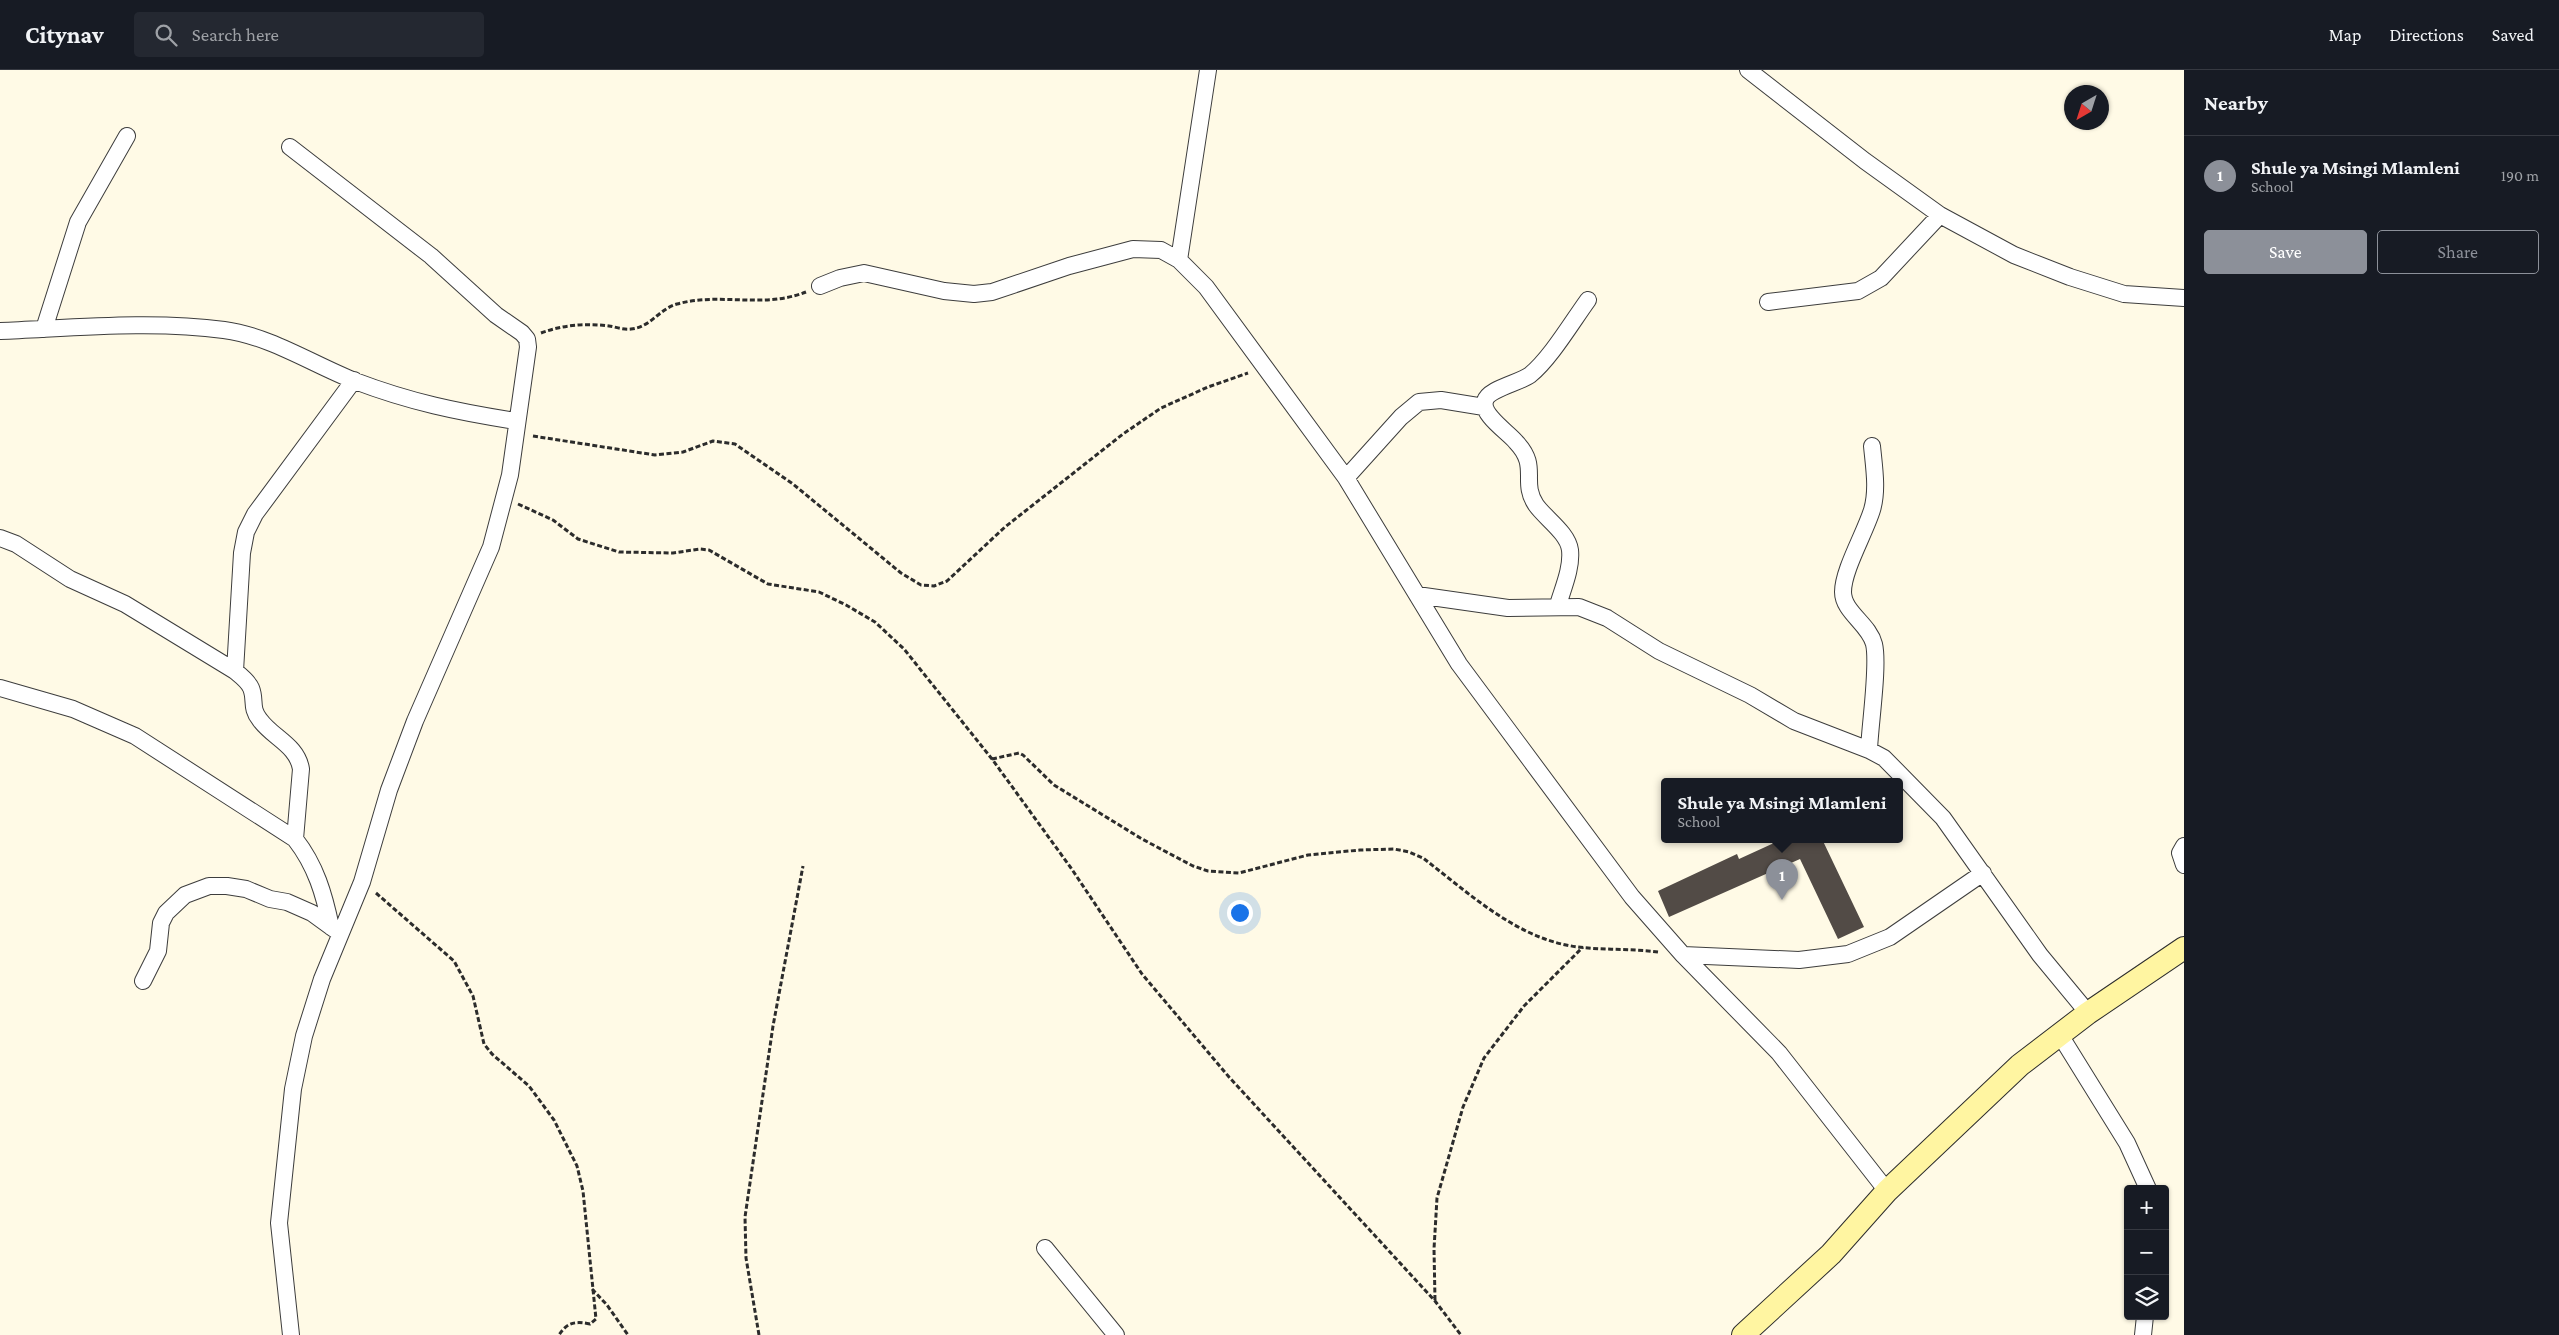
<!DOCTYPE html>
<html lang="en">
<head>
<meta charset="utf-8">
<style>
	:root { --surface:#171b24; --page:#242831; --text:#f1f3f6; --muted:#9ea1a6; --line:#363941; --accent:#8c9099 }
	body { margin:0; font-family:"Crimson Pro",serif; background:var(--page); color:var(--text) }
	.controls { position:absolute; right:15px; bottom:15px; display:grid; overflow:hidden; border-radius:5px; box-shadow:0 1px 4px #0004 }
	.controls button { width:45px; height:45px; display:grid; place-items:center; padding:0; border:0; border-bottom:1px solid var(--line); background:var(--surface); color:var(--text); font:25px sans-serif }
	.compass { position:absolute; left:2064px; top:15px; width:45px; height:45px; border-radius:50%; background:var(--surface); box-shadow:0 1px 4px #0004; rotate:219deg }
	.you { position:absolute; left:1239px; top:842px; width:18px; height:18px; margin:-12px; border:4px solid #fff; border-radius:50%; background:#1a73e8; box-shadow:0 0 0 8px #1a73e833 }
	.badge { display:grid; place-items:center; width:32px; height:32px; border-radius:50%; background:var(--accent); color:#fff; font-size:16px; font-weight:700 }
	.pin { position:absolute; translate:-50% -41px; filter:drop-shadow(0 1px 2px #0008) }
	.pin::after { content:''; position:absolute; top:26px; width:18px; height:15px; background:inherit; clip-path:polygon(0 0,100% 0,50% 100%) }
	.popup { position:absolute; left:1661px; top:708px; width:242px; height:65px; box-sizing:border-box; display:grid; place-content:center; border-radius:5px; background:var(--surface); filter:drop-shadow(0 1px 4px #0005); font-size:16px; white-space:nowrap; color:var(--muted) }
	.popup b { font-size:19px; color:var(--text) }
	.popup::after { content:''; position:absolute; left:50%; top:100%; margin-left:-10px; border:10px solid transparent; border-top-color:var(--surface) }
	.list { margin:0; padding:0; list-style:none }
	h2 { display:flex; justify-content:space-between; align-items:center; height:65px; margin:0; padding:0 20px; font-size:21px }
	h2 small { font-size:16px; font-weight:400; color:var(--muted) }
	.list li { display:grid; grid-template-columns:32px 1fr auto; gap:15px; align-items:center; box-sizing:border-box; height:80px; padding:0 20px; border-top:1px solid var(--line) }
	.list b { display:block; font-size:19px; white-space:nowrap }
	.list p { margin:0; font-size:16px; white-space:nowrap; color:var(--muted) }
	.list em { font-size:16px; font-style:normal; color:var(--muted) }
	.actions { display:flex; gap:10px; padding:15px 20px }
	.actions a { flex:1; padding:11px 0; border:1px solid var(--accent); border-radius:5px; text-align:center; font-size:18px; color:var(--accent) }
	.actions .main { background:var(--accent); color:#fff }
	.icon { flex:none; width:28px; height:28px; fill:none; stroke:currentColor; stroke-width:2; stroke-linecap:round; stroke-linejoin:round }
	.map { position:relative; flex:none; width:2184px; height:1265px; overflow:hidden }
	header { display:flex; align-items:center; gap:30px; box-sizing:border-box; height:70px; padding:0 25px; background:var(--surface); border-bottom:1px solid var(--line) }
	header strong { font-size:24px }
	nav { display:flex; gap:28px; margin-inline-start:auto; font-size:18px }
	.search { width:350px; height:45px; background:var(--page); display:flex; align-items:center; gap:12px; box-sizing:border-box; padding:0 18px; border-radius:5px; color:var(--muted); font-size:19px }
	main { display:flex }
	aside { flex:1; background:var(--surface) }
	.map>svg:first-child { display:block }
</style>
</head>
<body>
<header>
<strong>Citynav</strong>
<div class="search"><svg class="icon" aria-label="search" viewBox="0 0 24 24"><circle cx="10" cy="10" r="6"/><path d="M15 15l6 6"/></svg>Search here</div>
<nav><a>Map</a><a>Directions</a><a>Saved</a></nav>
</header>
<main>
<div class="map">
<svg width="2184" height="1265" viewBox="0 0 2184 1265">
	<rect width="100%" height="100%" fill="#fffae6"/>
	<path fill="#524b46" d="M1783,769H1822L1864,857L1838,869L1800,789L1669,847L1658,821L1737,784L1739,789Z"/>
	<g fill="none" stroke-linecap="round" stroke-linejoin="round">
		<defs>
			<path id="minor" d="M1748,0L1865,91L1940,145L2014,185L2070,207L2124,224L2184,228
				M290,77L431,186L496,245L522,263L527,269L528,277L510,405L491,477L415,651L389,720L362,812L322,909L304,966L293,1019L279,1153L291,1265
				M1179,190L1208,0
				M820,216L840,208L864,203L944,221L974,224L992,222L1069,196L1133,179L1161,180L1179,190L1206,217L1346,408L1459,594L1632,827L1683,885L1779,983L1887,1121
				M1768,232L1858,221L1881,208L1940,145
				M44,259L78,152L127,66
				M0,261C72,258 153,250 224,260C270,266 312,294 355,311C410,332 458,342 516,351
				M1346,408L1401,347L1419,332L1441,330L1484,337
				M0,468L16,474L70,509L125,534L235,601C241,606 248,611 251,618C256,630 250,638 260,650C273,668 297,675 301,699L295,769
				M1417,525L1508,538L1579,537L1607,548L1659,581L1750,625L1794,651L1869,680L1884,688L1943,748L2040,885L2088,943
				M1558,535C1563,518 1572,498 1570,480C1568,463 1545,448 1536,435C1520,411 1540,397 1516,372C1508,362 1481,345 1485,331C1488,319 1519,313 1530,305C1550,289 1572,252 1588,230
				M235,601L242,483L246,462L255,444L354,310
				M0,618L73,639L135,666L295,769C316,796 324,824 331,857
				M1869,680C1870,654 1879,595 1874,574C1869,554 1843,542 1843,522C1843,500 1865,463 1872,440C1878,420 1874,397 1872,376
				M2184,776L2180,783L2184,795
				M1683,885L1799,890L1848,884L1890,867L1983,803
				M143,911L158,881L161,853L166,843L185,825L209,816H227L246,819L270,829L287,832L312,843L334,859
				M2060,965L2127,1073L2148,1119
				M1045,1178L1116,1265
				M2143,1265L2145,1246"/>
			<path id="secondary" d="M1743,1265L1831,1184L1887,1121L2020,995L2088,943L2184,878"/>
		</defs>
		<use href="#minor" stroke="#3d3d3d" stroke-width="18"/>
		<use href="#secondary" stroke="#2c2c2c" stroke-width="24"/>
		<path stroke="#2c2c2c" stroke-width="3" stroke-dasharray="5 2.5" stroke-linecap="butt" d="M541,263C562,255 586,253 609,256C616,257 624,260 631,259C651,257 659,239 677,234C720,222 763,239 806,222
			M533,366L655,385L683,382L713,371L735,374L793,414L901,503L921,515L934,516L947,511L1005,457L1123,364L1161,338L1208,317L1248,303
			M518,434L553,450L578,469L619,482L673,483L700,479L709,480L768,514L819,522L846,535L875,552L904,579L992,689L1071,798L1142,904L1229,1007L1435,1231L1461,1265
			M992,689L1019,683L1023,685L1054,715L1142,769L1193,796L1208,801L1239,803L1308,785L1360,780L1394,779L1409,782L1423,788C1466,821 1512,864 1566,875C1596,881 1628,878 1658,882
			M376,823L454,891L473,926L484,974L492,984L529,1016L554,1050L577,1096L583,1121L596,1249L590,1254C576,1251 567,1252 559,1265
			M592,1219L607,1235L628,1265
			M1435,1230L1434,1179L1437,1128L1463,1037L1484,988L1524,936L1583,877
			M759,1265L746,1188L745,1147L773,956L803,796"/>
		<use href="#minor" stroke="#fff" stroke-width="16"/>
		<use href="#secondary" stroke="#fff5a1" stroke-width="22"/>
	</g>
</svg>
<div class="controls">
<button>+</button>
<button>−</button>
<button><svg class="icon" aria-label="layers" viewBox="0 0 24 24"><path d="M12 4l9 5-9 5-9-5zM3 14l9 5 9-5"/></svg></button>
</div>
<svg class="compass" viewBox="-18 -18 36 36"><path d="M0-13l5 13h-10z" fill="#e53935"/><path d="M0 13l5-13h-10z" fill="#9ea1a6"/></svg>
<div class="you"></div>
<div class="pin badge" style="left:1782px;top:830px">1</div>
<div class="popup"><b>Shule ya Msingi Mlamleni</b>School</div>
</div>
<aside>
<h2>Nearby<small></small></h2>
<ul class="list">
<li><span class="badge">1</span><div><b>Shule ya Msingi Mlamleni</b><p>School</p></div><em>190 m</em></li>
</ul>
<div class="actions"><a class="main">Save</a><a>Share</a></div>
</aside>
</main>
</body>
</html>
